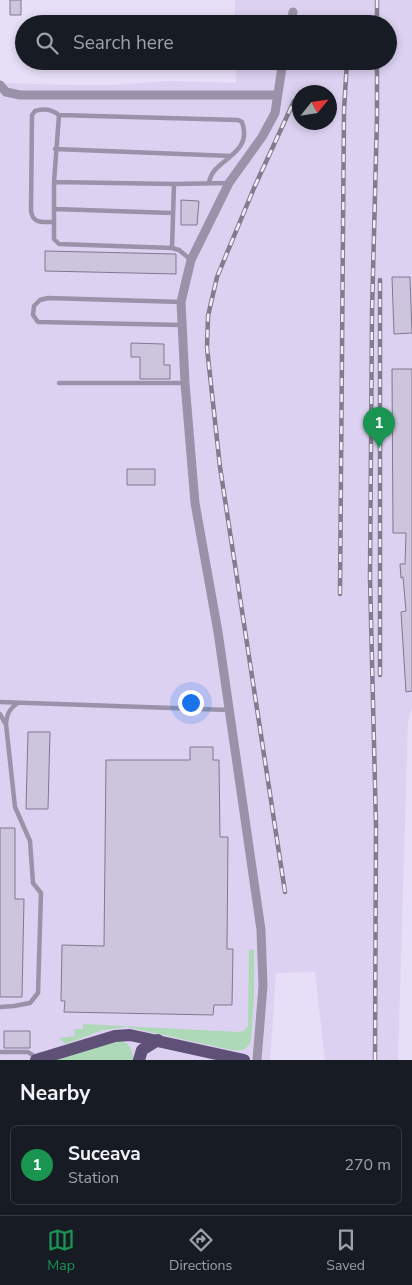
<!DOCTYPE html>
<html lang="en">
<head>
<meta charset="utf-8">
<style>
	:root { --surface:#171b24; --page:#20242c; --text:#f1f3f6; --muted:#9ea1a6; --line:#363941; --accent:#1a9451 }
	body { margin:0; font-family:"Nunito Sans",sans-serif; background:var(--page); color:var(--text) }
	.compass { position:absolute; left:292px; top:85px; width:45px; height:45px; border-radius:50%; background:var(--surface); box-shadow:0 2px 8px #0003; rotate:60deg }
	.you { position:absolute; left:190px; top:702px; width:18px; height:18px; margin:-12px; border:4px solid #fff; border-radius:50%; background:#1a73e8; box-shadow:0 0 0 8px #1a73e833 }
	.badge { display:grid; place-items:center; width:32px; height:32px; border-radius:50%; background:var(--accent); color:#fff; font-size:16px; font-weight:700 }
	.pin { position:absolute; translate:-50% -41px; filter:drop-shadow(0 1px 2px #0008) }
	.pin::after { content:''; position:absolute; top:26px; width:18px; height:15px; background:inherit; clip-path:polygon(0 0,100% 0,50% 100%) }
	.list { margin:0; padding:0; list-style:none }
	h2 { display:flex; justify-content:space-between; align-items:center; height:65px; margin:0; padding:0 20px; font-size:21px }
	h2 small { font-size:16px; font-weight:400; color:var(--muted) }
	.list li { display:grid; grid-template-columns:32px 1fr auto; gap:15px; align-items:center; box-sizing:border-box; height:80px; margin:0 10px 10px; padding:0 10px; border:1px solid var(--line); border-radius:8px }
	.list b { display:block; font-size:19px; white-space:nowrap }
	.list p { margin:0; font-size:16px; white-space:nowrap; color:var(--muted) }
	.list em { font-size:16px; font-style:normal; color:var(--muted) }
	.icon { flex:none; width:28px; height:28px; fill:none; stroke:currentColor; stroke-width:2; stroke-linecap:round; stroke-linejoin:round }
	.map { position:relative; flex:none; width:412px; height:1060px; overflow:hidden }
	.search { position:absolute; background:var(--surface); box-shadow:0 2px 8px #0003; left:15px; right:15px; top:15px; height:55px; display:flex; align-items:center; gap:12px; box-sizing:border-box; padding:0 18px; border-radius:28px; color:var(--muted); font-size:19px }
	.sheet { height:155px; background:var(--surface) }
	nav { display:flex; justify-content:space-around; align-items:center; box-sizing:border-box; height:70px; border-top:1px solid var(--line); background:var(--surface); font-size:14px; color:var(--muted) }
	nav a { display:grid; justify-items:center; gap:2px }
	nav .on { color:var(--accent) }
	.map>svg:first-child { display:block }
</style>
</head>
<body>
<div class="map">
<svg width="412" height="1060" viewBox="0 0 412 1060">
	<rect width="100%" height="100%" fill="#e7def8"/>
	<path fill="#dcd1f0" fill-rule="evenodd" d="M235,0H412V708L408,721L398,1060H325L315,972L276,973L270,1060H0V80L6,83L69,85H112L170,81L236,83V61H388V24H235ZM300,92H330V122H300Z"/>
	<path fill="#add9b8" d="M249,949L254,950V999L251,1040C248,1050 242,1051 232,1050L127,1027L103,1030L68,1043L65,1044L59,1038L75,1036L74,1029H83V1024L240,1032L245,1030L248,1026Z
		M116,1040C128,1041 133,1047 133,1060H47Z"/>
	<path fill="#cdc4dd" stroke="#80788f" d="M10,0H21V15H10Z
		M181,200L199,201L197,225H181Z
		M45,251L176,254V274L45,271Z
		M392,277H410L412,333L394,334Z
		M131,343L164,344V365H170V379H140V357H131Z
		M392,369H412V691L406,692L401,612L406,611L403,577L401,578L400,564H405L406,533H393Z
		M127,469H155V485H127Z
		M28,732H50L48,809H26Z
		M190,747H213V760H219L220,837H228L227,949H233L232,1005H214L213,1015L64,1012L65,1001H61L62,945L104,946L106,760H190Z
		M0,828H15V899H24L22,997H0Z
		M4,1031H30V1048H4Z"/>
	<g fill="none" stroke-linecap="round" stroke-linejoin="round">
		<path stroke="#9a92a9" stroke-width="4.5" d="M59,115L54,182V239L59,244L172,248L179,250L191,260
			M55,149L231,156
			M54,182L174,184L229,183
			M54,209L172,213
			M53,222C42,222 33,224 31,211L32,115L35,111C44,108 51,109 59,115L238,120L242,122C254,156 212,158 209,183
			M172,248L174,184
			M181,302L48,298L40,300L34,306L33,315L38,322L182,325
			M59,383H185
			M0,702L229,710
			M0,714L5,723
			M0,1007L14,1006L30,1003L38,993L41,893L33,883L30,841L15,807L6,724C7,714 9,709 18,703
			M0,1052H28L37,1058"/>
		<path stroke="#9a92a9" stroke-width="9" d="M291,24L293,12
			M0,85L6,92L20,95H277
			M257,1060L263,986L261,930L218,632L195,503L185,383L181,302L191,260L229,183L262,137L275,113L283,61"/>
		<path stroke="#5f5078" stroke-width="12" d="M36,1060L115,1036L130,1035L244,1060
			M139,1060L142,1050L158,1040"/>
		<defs>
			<path id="rail" d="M377,24V0
				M340,594L344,110L347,61
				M380,675V280
				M285,892L220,467L207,348L208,316L217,277L254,188L294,101
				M375,1060L376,826L370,578L372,312L377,117V61"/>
		</defs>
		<use href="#rail" stroke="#827c8d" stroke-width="4.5"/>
		<use href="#rail" stroke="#f3eefd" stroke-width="2.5" stroke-dasharray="8" stroke-linecap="butt"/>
	</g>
</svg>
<svg class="compass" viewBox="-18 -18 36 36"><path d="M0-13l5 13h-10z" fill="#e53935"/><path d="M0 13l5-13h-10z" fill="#9ea1a6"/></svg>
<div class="you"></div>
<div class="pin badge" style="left:379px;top:448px">1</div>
<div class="search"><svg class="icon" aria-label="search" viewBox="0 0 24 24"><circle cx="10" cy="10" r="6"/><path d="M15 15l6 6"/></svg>Search here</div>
</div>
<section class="sheet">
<h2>Nearby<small></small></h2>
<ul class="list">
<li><span class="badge">1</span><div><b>Suceava</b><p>Station</p></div><em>270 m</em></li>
</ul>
</section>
<nav>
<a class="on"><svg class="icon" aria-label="map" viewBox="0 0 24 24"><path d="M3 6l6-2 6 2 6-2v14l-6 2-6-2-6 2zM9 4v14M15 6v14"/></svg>Map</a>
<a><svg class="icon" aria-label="directions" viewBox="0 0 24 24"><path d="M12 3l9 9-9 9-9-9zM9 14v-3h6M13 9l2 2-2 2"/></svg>Directions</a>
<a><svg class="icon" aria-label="saved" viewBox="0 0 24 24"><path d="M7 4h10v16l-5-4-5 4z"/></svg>Saved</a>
</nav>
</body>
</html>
